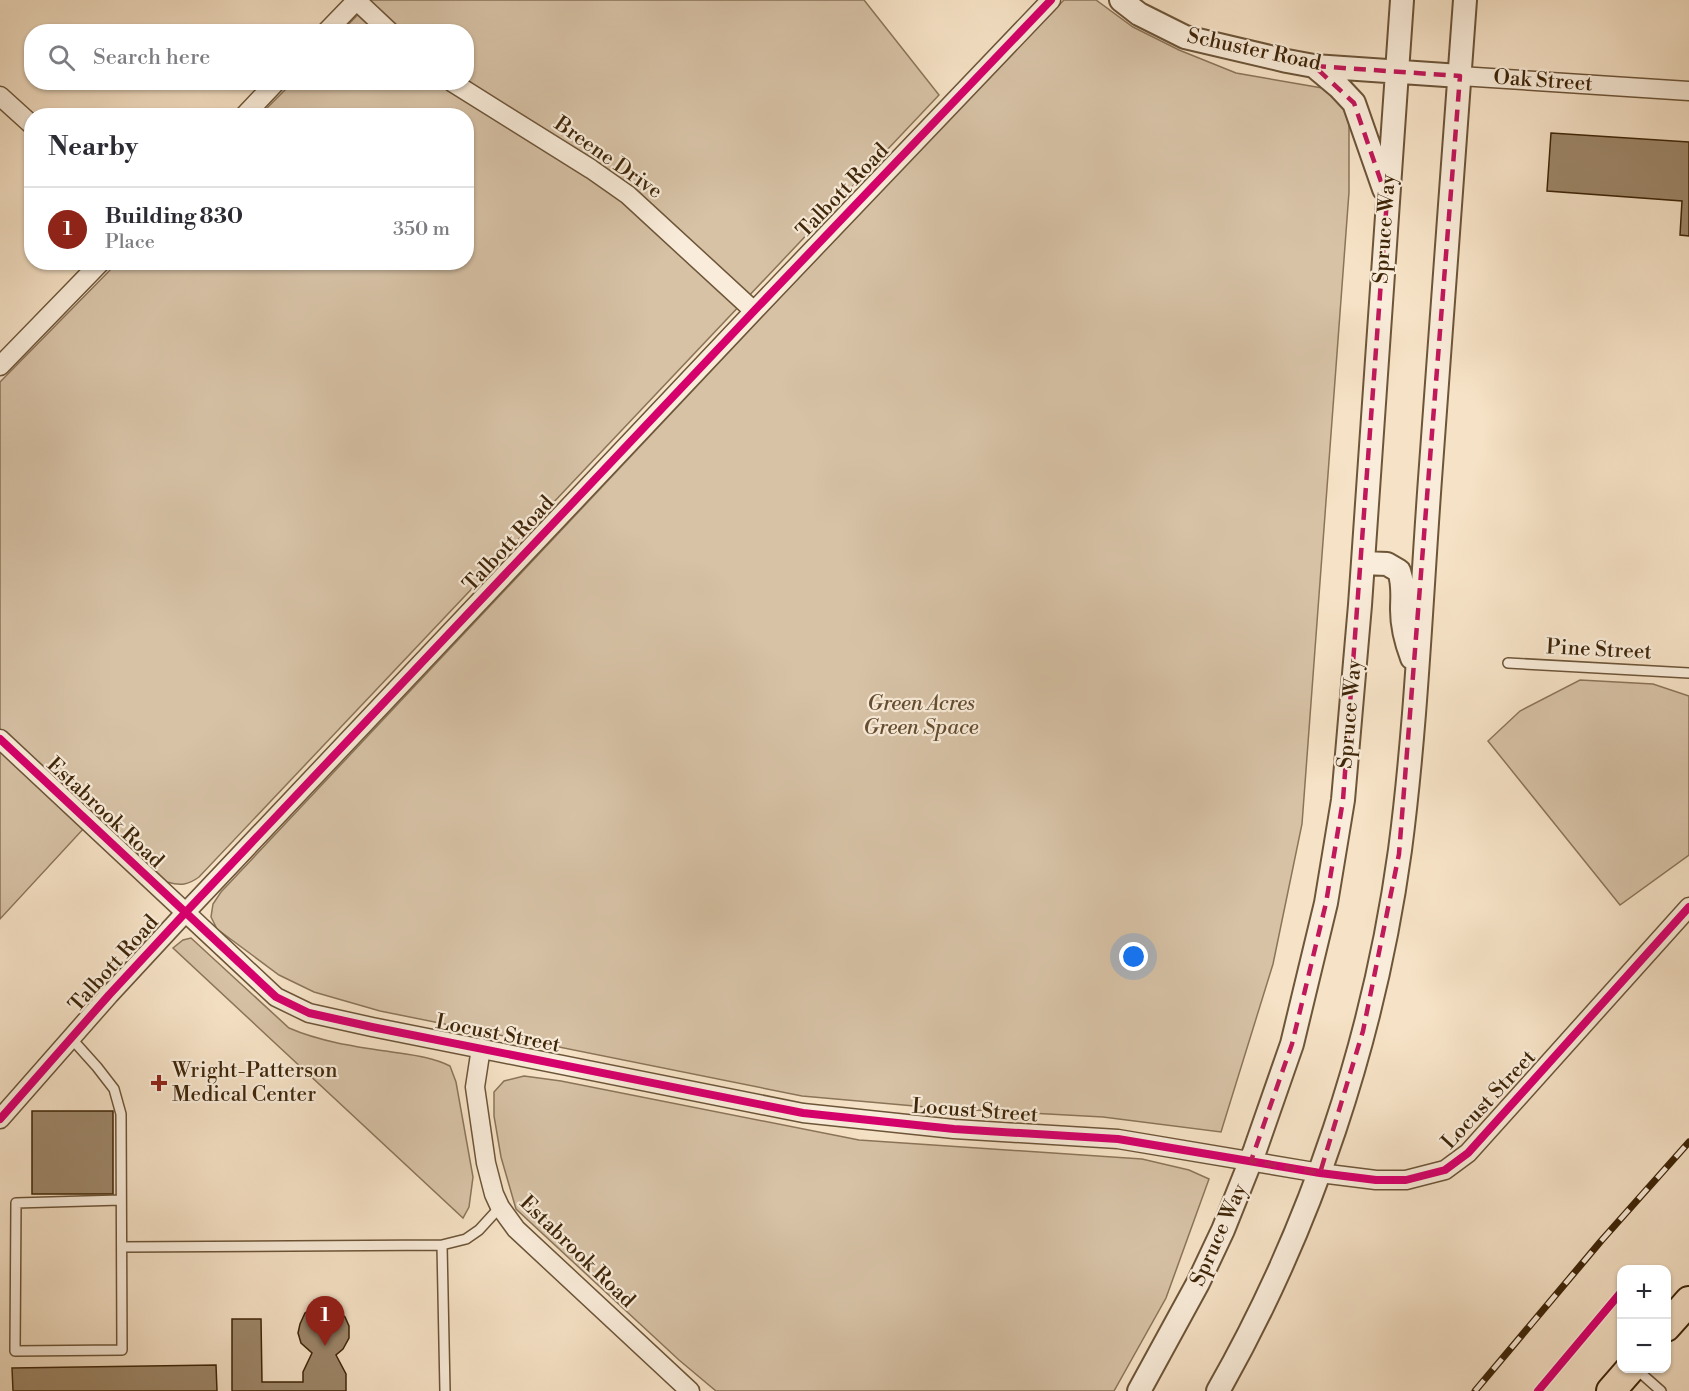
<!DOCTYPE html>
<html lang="en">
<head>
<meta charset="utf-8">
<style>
	:root { --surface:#fff; --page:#f7f7f7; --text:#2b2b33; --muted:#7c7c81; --line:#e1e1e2; --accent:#8f2418 }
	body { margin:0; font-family:"Libre Bodoni",serif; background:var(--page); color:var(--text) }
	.controls { position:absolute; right:18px; bottom:18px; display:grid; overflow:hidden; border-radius:12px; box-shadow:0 2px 4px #0004 }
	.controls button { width:54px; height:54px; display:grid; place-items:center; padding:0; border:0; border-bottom:2px solid var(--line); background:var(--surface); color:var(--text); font:30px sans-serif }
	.you { position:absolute; left:1134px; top:957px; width:21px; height:21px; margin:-15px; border:4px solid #fff; border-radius:50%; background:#1a73e8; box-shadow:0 0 0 9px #1a73e833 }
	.badge { display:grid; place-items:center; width:39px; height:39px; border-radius:50%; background:var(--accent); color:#fff; font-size:20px; font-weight:700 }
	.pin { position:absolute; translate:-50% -50px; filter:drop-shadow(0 2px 3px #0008) }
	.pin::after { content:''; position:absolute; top:32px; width:21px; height:18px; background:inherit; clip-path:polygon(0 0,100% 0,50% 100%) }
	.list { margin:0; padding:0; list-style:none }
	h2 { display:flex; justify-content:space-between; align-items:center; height:78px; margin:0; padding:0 24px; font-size:26px }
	h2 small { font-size:20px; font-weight:400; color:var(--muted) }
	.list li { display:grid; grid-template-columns:39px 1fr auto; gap:18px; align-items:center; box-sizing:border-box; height:84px; padding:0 24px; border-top:2px solid var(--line) }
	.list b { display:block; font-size:22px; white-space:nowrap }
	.list p { margin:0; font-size:20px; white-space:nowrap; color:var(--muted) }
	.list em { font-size:20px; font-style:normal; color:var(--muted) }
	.icon { flex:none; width:33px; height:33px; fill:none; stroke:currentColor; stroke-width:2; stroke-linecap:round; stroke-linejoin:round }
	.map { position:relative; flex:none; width:1689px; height:1391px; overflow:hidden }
	.search { position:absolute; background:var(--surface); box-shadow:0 2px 4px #0004; left:24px; top:24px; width:450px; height:66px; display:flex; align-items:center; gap:15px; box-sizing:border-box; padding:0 21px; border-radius:24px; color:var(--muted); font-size:22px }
	.panel { position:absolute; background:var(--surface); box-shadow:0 2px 4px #0004; left:24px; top:108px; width:450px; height:162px; border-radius:24px }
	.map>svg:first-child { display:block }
</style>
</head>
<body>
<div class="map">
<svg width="1689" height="1391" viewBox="0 0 1689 1391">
	<rect width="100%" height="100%" fill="#f6e2c6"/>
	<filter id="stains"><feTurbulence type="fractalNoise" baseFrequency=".00333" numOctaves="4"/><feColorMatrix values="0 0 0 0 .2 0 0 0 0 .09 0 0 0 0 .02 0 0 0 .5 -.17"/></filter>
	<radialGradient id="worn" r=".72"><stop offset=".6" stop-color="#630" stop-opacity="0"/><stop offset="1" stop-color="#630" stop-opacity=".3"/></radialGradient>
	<path fill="#d7c2a6" stroke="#8b7458" stroke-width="1.5" d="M372,0H864L939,95L199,877C188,885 181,886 167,882L97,814L0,919V382L117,263L466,262V116L260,115L292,83L466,82V32L342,31Z
		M1064,0H1096L1133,27L1179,50L1236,73L1328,89L1341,100L1349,117V192L1302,824L1273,964L1221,1132L1103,1117L937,1108L802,1096L380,1011L314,992L279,975L217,929L211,917L213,904L221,892L996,68Z
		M1580,680L1653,684L1689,696V855L1620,905L1488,741L1520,711Z
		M191,938L289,1028C321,1042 358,1047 392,1052C412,1055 432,1057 450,1066L456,1082L473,1177L469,1207L463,1218L173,948L183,940Z
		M524,1076L561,1081L859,1140L1142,1159L1189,1170L1209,1179L1166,1298L1114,1391H716L679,1360L516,1209L501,1157L494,1116V1092L504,1081Z"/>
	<path fill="#9e886b" stroke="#3f2609" stroke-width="1.5" d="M1551,133L1689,142V236L1680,235L1682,201L1547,191Z
		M32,1111H113V1194H32Z
		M323,1305L336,1309L345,1317L349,1326V1338L343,1349L336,1355L346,1374V1391H232V1319H261L262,1382H303V1372L312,1353L301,1343L298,1333L300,1324L305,1313L314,1307Z
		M216,1365L217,1391H13L12,1368Z"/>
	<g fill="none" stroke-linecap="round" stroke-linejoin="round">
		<defs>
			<path id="service" d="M1508,663L1689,673
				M71,1038L97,1067L114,1089L121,1114L122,1350L15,1351L16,1203L121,1200
				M442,1245L466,1239L479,1230L500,1207
				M122,1247L442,1245L445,1391
				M1635,1368L1661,1391"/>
			<path id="minor" d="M356,0L390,32
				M326,32L356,1
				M1460,76L1689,91
				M452,82L591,169L628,195L754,311
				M0,96L32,125
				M244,116L276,82
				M0,366L101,262
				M0,739L276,997L309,1013L372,1027L803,1113L954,1129L1118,1139L1320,1173L1376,1180H1406L1445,1170L1468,1153L1689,907
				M481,1048L475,1087L486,1163L494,1194L500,1207L516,1229L690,1391
				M0,1119L109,995L185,913L754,311L1051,0"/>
			<path id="tertiary" d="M1121,0L1139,14L1185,37L1287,61L1314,66L1460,76
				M1314,66L1339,87L1354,103L1384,189
				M1363,563L1387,564L1399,571C1404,585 1402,596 1402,610C1402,627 1406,642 1412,658
				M1139,1391L1198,1283L1223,1230L1255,1150L1292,1044L1326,903L1343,800L1360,605L1402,0
				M1218,1391C1312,1226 1374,1039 1400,850C1416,728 1421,603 1430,479C1441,319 1454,160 1465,0"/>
			<path id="primary" d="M1666,1327L1689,1301
				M1611,1391L1631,1368"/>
		</defs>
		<use href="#service" stroke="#6d5538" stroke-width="12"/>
		<use href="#minor" stroke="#6d5538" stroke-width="21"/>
		<use href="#tertiary" stroke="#6d5538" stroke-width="26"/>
		<use href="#primary" stroke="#3f2609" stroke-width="32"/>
		<use href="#service" stroke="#f9ecda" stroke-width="9"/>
		<use href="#minor" stroke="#f9ecda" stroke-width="18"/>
		<use href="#tertiary" stroke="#f9ecda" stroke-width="22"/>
		<use href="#primary" stroke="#f6e2c6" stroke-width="28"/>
		<defs>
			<path id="rail" d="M1475,1391L1601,1241L1689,1142"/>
		</defs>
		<use href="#rail" stroke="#3f2609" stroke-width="7"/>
		<use href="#rail" stroke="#f9ecda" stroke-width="4.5" stroke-dasharray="14" stroke-linecap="butt"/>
		<defs>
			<path id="cycleway" d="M0,739L276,997L309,1013L372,1027L803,1113L954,1129L1118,1139L1320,1173L1376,1180H1406L1445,1170L1468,1153L1689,907
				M0,1119L109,995L185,913L754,311L1051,0
				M1538,1391L1622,1291"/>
		</defs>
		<use href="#cycleway" stroke="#f9ecda" stroke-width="11"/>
		<use href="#cycleway" stroke="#d6006c" stroke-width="8"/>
	</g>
	<path fill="none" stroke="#c2185b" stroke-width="4.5" stroke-dasharray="12 8" stroke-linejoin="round" d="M1314,66L1460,76L1399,854L1363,1031L1320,1173L1251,1161L1292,1044L1326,903L1343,800L1387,199L1354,103Z"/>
	<path fill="#8f2418" stroke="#f9ecda" stroke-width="2" d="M156 1074h6v6h6v6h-6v6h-6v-6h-6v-6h6z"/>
	<g text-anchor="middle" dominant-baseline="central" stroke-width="4.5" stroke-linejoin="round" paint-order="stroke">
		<g font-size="21" fill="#3f2609" stroke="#f9ecda">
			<text transform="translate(1254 50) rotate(12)">Schuster Road</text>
			<text transform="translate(1543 81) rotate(4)">Oak Street</text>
			<text transform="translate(608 158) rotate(35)">Breene Drive</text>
			<text transform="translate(843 191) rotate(-46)">Talbott Road</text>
			<text transform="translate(1385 229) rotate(-86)">Spruce Way</text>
			<text transform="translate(509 544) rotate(-47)">Talbott Road</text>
			<text transform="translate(1599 650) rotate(3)">Pine Street</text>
			<text transform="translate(1350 714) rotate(-85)">Spruce Way</text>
			<text transform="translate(105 813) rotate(43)">Estabrook Road</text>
			<text transform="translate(114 964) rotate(-48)">Talbott Road</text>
			<text transform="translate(498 1034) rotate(11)">Locust Street</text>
			<text transform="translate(1489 1100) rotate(-47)">Locust Street</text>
			<text transform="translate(975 1111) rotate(4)">Locust Street</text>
			<text transform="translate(1219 1235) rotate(-66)">Spruce Way</text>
			<text transform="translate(577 1252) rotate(44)">Estabrook Road</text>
		</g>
		<g font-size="21" font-style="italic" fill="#654d30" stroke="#f9ecda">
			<text x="921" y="704">Green Acres<tspan x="921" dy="24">Green Space</tspan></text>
		</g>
		<g font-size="21" fill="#3f2609" stroke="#f9ecda" text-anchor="start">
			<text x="172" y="1071">Wright-Patterson<tspan x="172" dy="24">Medical Center</tspan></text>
		</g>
	</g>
	<rect width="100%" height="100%" filter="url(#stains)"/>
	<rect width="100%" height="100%" fill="url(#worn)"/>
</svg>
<div class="controls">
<button>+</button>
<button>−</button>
</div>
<div class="you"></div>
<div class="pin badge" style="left:325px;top:1346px">1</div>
<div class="search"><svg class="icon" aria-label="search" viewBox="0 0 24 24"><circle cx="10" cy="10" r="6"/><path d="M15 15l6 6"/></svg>Search here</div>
<section class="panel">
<h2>Nearby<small></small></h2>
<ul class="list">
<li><span class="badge">1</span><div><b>Building 830</b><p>Place</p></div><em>350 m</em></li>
</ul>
</section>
</div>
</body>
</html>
